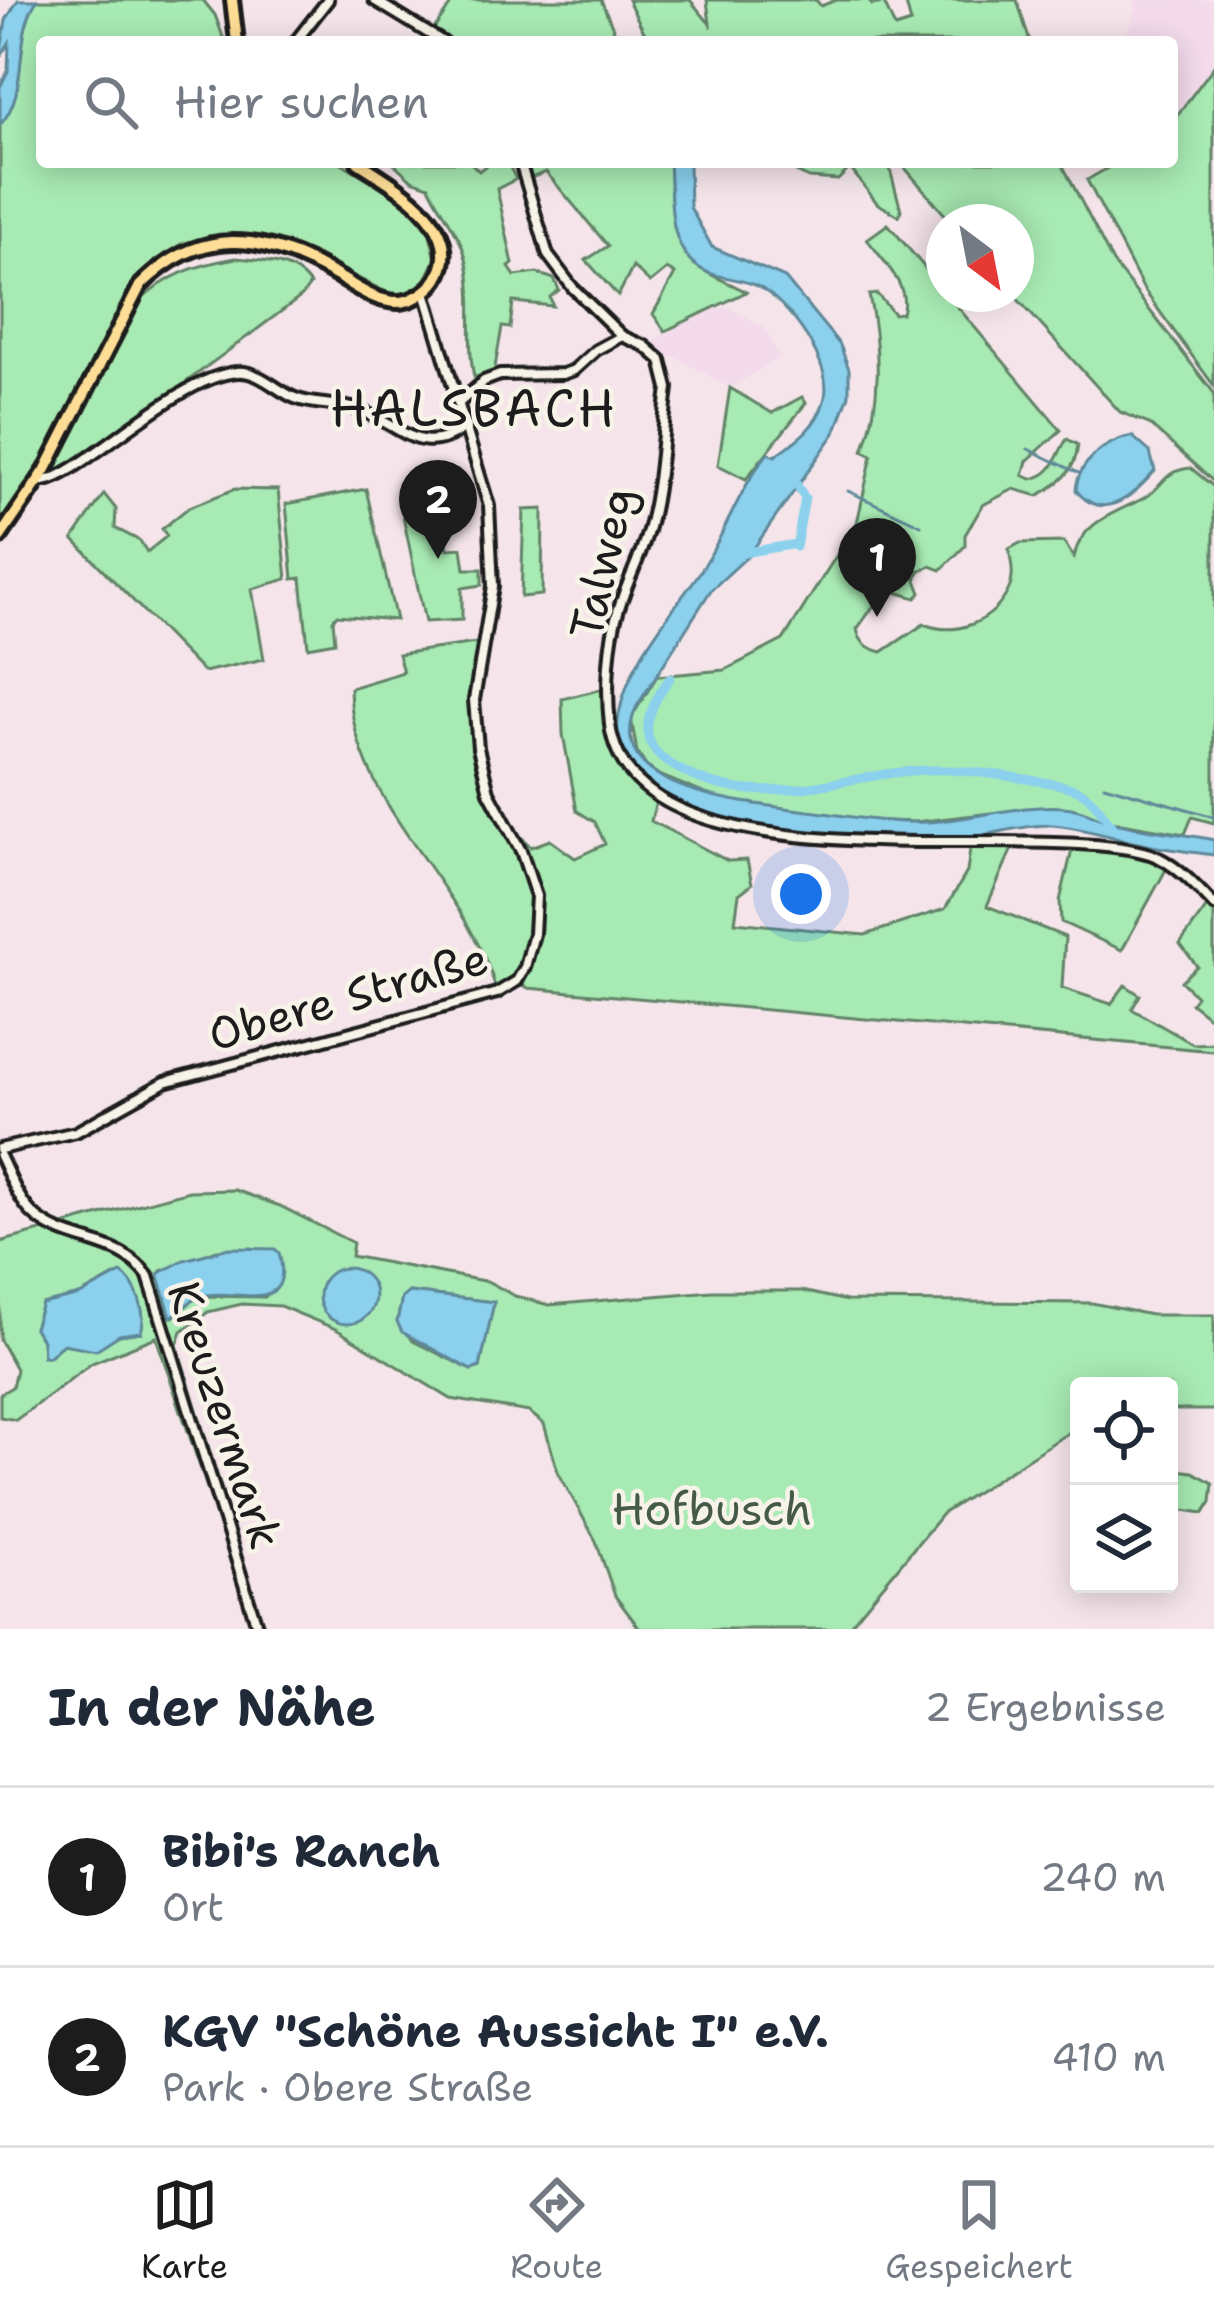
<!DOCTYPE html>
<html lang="de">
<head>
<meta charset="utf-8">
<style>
	:root { --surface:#fff; --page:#f2f2f3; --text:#1f2937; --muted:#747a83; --line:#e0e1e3; --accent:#1c1c1c }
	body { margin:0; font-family:"Shantell Sans",sans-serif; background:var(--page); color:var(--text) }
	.controls { position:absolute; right:36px; bottom:36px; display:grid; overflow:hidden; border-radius:12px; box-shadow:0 6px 30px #0003 }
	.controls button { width:108px; height:108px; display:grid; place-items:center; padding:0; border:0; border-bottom:3px solid var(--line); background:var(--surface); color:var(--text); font:60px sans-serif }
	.compass { position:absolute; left:926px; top:204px; width:108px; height:108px; border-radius:50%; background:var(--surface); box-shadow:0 6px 30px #0003; rotate:148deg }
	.you { position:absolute; left:801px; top:894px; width:42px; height:42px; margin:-30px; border:9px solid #fff; border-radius:50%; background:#1a73e8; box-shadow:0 0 0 18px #1a73e833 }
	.badge { display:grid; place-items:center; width:78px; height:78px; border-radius:50%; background:var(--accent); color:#fff; font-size:39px; font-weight:700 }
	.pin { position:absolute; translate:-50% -99px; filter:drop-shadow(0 3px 6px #0008) }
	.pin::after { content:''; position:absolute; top:63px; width:42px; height:36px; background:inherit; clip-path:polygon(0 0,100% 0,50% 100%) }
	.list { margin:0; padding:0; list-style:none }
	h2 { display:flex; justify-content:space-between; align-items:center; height:156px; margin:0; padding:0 48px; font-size:51px }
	h2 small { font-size:39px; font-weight:400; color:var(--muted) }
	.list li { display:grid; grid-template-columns:78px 1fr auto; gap:36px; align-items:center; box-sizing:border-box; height:180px; padding:0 48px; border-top:3px solid var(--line) }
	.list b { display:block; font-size:45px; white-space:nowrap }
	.list p { margin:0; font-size:39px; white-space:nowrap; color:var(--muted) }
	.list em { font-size:39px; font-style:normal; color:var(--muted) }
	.icon { flex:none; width:66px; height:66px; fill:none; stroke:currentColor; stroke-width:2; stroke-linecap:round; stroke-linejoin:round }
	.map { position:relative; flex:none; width:1214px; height:1629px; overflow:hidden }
	.search { position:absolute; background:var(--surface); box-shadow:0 6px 30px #0003; left:36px; right:36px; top:36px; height:132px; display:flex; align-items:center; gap:30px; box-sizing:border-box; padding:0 42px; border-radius:12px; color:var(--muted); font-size:45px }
	.sheet { height:516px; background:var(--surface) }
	nav { display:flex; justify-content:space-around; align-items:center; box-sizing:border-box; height:168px; border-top:3px solid var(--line); background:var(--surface); font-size:33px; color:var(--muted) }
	nav a { display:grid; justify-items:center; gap:6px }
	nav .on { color:var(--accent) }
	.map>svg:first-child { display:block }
</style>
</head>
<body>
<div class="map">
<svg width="1214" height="1629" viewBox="0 0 1214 1629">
	<rect width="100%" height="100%" fill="#f5e5ea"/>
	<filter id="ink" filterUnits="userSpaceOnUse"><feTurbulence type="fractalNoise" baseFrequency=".00833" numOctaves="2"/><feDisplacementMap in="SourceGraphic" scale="24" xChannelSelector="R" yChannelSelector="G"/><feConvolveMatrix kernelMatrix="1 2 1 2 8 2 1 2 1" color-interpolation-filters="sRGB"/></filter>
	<g filter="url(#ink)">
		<path fill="#f3dbeb" d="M1133,0H1214V66L1172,122V42H1129L1127,33L1136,7Z
			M729,307L764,327L780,357L730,388L675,357L657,356L645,346L707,310Z"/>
		<path fill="#a8eab3" stroke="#628368" stroke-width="3" fill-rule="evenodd" d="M37,0H203L215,15L225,42H42V162H340L410,205L428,227L436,259L424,283L409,292L392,295L302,250L253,237L209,236L181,244L142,276L33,480L0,526V125C30,89 12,38 37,0Z
			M454,0H601L619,42H455L434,29Z
			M628,0H690L710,24L707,0H816L821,6L836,0H868L872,5L884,3L895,28L911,23L905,0H1017L1030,42H649Z
			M1214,66V386L1144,290L1087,180L1118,162H1172V122Z
			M392,162H470L479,171L490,162H507L516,179L497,189L513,264L509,267L515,276L537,273L554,279L559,290L550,297L553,306L513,302L510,328L502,327L494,373L474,377C466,340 475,301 467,263C462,235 441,212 429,186L412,180Z
			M528,162H669C672,195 667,240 694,264C709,276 729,282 746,292L665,331L653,314L675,274L667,269L650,283L633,267L618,296L586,260L608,246L546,172L531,178Z
			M775,162H888L901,210L899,216L877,203L850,168L838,180L809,178Z
			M900,162H1061L1113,263L1214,393V482L1149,424L1120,412L1013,294H1016V222H951Z
			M888,224L1061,430L1027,461L1023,475L1031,479C1056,474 1054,458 1067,439L1078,445C1075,473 1060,483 1038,496L1014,489L983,505L965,535V546L941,570L931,566L919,571L916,580L921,593L916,598L886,589L857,629C860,644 868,648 882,652L924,624C956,637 994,622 1009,589C1015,576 1011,562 1009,549L1020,543L1064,542L1074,558C1080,522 1116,513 1144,498C1166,486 1161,471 1191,468L1214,487V823L1192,817L1185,834L1034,808L915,822L863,820L717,799L659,775L646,766L637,752L631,718L657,676L725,670L783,640L857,523L872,455L863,451C882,400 880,348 869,295L877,294L894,314L902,313C911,286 882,260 867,239Z
			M236,258C261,260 296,262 310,285L302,296L69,469L50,478L139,302C168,274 196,265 236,258Z
			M730,388L772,413L802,397L806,403L746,479L718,465Z
			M235,489L278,490L287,579L252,589L264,659L203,672L73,539L104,494L116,509L115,528L140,541L147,552L167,536L162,529L189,507Z
			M366,489L396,620L337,615L333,620L335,642L308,647L301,578L293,579L286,504Z
			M543,509L542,595L521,597L524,510Z
			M441,511L448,549L462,548L465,569H482V585L462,588V620L425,622L403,516Z
			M483,642C473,722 468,787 531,847L550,840L575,858L605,844L595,822L577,811L563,734L562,699L607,688C612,740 615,762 657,798L651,821L728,861L747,860L752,884L739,894L735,922L865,935L945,909L967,872L971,841L1014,844L987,906L1065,937L1062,988L1111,1004L1125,985L1140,995L1132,1009L1193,1044L1214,1043V1051L528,988L517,981L497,993C468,883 352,807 350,688L403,672L398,654Z
			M1073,846L1126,849L1169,864L1122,950L1061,922L1060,901Z
			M1209,904L1214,911V1021L1191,1003L1196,996L1181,981L1197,966L1180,944Z
			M235,1190L280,1206L353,1243L351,1256L489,1282L515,1296L549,1305L712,1291H802L847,1301L1092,1303L1151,1315H1214V1410H1169V1386H1079V1426L942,1514L847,1629H640L615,1596L596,1541L558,1472L544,1424L529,1412L451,1399L336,1329L280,1306L242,1304L208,1312L182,1331L177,1345L231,1520L220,1526L156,1337L92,1363L16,1420L0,1417V1394L12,1387L16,1369L0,1340V1242L189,1191ZM252,1248L276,1285L265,1297L198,1296L173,1317L169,1315L158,1278L161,1271L217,1250ZM116,1275L141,1332L119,1335L96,1349L63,1344L48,1357L43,1356L42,1340L34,1328L42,1304L80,1295ZM409,1292L494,1302L480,1367L471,1370L413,1341L397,1322L402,1298Z
			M1169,1469L1193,1472L1213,1483L1211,1502L1204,1513L1184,1510L1169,1514Z"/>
		<path fill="#8bd0ed" stroke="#5f8899" stroke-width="3" d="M18,0H37C12,37 31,90 0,125V87L8,71L9,43L0,57L6,20Z
			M669,162H689L690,207L712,247L785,278L840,345L849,369V395L835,433L749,555L711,590L637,706C597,793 752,803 801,810C843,815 884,824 928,822C969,820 1026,803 1064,807C1083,808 1097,819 1115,823C1148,831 1181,833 1214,840V855C1190,852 1165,849 1142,844C1112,838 1083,827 1052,825C1022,824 992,836 961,838C886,841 595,840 619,714C629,659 669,617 700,572C726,533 738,490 768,453L775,456C796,441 817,427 824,401C836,365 787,302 759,287C736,275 711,281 691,261C667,237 672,193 669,162Z
			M1132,436L1150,452L1155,471C1133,496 1103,524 1076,490C1078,462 1106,441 1132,436Z
			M229,1248L275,1249L279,1253C296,1318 233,1287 202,1296C190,1299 180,1311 171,1317L158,1274L184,1260Z
			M319 1296a28 28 0 1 1 56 0a28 28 0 1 1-56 0Z
			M121,1273C137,1283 147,1314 141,1332L119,1335L96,1350L63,1344L48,1357L43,1356L42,1340L34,1328L42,1304L80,1295Z
			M409,1292L494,1302L480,1367L471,1370L402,1332L397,1322L402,1298Z"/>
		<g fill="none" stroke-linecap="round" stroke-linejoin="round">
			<path stroke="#5f8899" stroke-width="3" d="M1028,449L1079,473
				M848,491L921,525
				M1104,785L1214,817"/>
			<path stroke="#8bd0ed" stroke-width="9" d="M791,475L805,498L796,547
				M742,553L796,544
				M670,678C649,707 633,740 669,763C761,823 851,766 947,770C970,771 1066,782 1082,792C1096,801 1102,814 1112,826"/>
			<defs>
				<path id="minor" d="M374,0L443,42
					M295,42L328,0
					M520,162L548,255L573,288L622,336L645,346L661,360L668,388C662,432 661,480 650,523C643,553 628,579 619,608C608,642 606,690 610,725C634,896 1030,817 1150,854C1174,862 1197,887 1214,905
					M460,402L484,381L500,375L563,374L574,370L596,350L622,336
					M39,481C70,487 174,377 237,372C259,370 277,391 295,398C315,406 338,403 359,410C403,425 419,461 467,426
					M0,1149L76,1132L165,1082L497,993L517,981L525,967L534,934L536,896L521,851L489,792L478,748L474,700L493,586L489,506L425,292
					M0,1156C9,1174 18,1200 33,1214C67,1246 119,1236 148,1276L258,1629"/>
				<path id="primary" d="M232,0L237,42
					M0,537L45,471L140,286C199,226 262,233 332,273C352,284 374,302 398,302C412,302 429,291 437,279C468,226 392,184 358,162"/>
			</defs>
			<use href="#minor" stroke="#1c1c1c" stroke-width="16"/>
			<use href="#primary" stroke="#1c1c1c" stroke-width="20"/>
			<use href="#minor" stroke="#f7f3e8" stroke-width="8"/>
			<use href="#primary" stroke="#fede96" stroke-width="10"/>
		</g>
	</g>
	<g text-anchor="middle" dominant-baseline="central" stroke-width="9" stroke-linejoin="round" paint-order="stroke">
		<g font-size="45" fill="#1c1c1c" stroke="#f7f3e8">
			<text transform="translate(602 563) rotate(-77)">Talweg</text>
			<text transform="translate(348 996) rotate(-16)">Obere Straße</text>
			<text transform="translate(225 1415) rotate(72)">Kreuzermark</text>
		</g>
		<g font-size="45" fill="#465a49" stroke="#f7f3e8">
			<text x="712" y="1509">Hofbusch</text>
		</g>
		<g font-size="51" letter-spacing="3" fill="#1c1c1c" stroke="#f7f3e8">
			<text x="474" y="408">HALSBACH</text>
		</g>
	</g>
</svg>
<div class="controls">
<button><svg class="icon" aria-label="locate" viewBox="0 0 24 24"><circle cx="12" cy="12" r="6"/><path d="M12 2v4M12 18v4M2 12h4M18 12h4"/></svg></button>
<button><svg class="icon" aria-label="layers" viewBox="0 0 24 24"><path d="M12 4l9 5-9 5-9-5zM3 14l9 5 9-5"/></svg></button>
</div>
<svg class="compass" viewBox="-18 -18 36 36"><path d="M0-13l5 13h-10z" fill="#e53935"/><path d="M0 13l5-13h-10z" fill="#747a83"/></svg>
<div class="you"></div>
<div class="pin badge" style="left:877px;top:617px">1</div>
<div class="pin badge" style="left:438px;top:559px">2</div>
<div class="search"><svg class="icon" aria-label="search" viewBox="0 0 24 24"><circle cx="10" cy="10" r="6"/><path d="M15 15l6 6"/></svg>Hier suchen</div>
</div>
<section class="sheet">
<h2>In der Nähe<small>2 Ergebnisse</small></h2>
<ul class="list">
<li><span class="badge">1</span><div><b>Bibi's Ranch</b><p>Ort</p></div><em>240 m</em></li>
<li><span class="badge">2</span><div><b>KGV &quot;Schöne Aussicht I&quot; e.V.</b><p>Park · Obere Straße</p></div><em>410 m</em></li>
</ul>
</section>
<nav>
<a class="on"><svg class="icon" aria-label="map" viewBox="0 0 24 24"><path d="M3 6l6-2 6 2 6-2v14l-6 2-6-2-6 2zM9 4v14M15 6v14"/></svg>Karte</a>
<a><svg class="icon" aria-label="directions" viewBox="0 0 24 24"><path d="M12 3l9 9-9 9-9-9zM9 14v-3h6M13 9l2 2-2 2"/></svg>Route</a>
<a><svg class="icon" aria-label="saved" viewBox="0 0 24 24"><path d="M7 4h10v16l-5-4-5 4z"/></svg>Gespeichert</a>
</nav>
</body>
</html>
